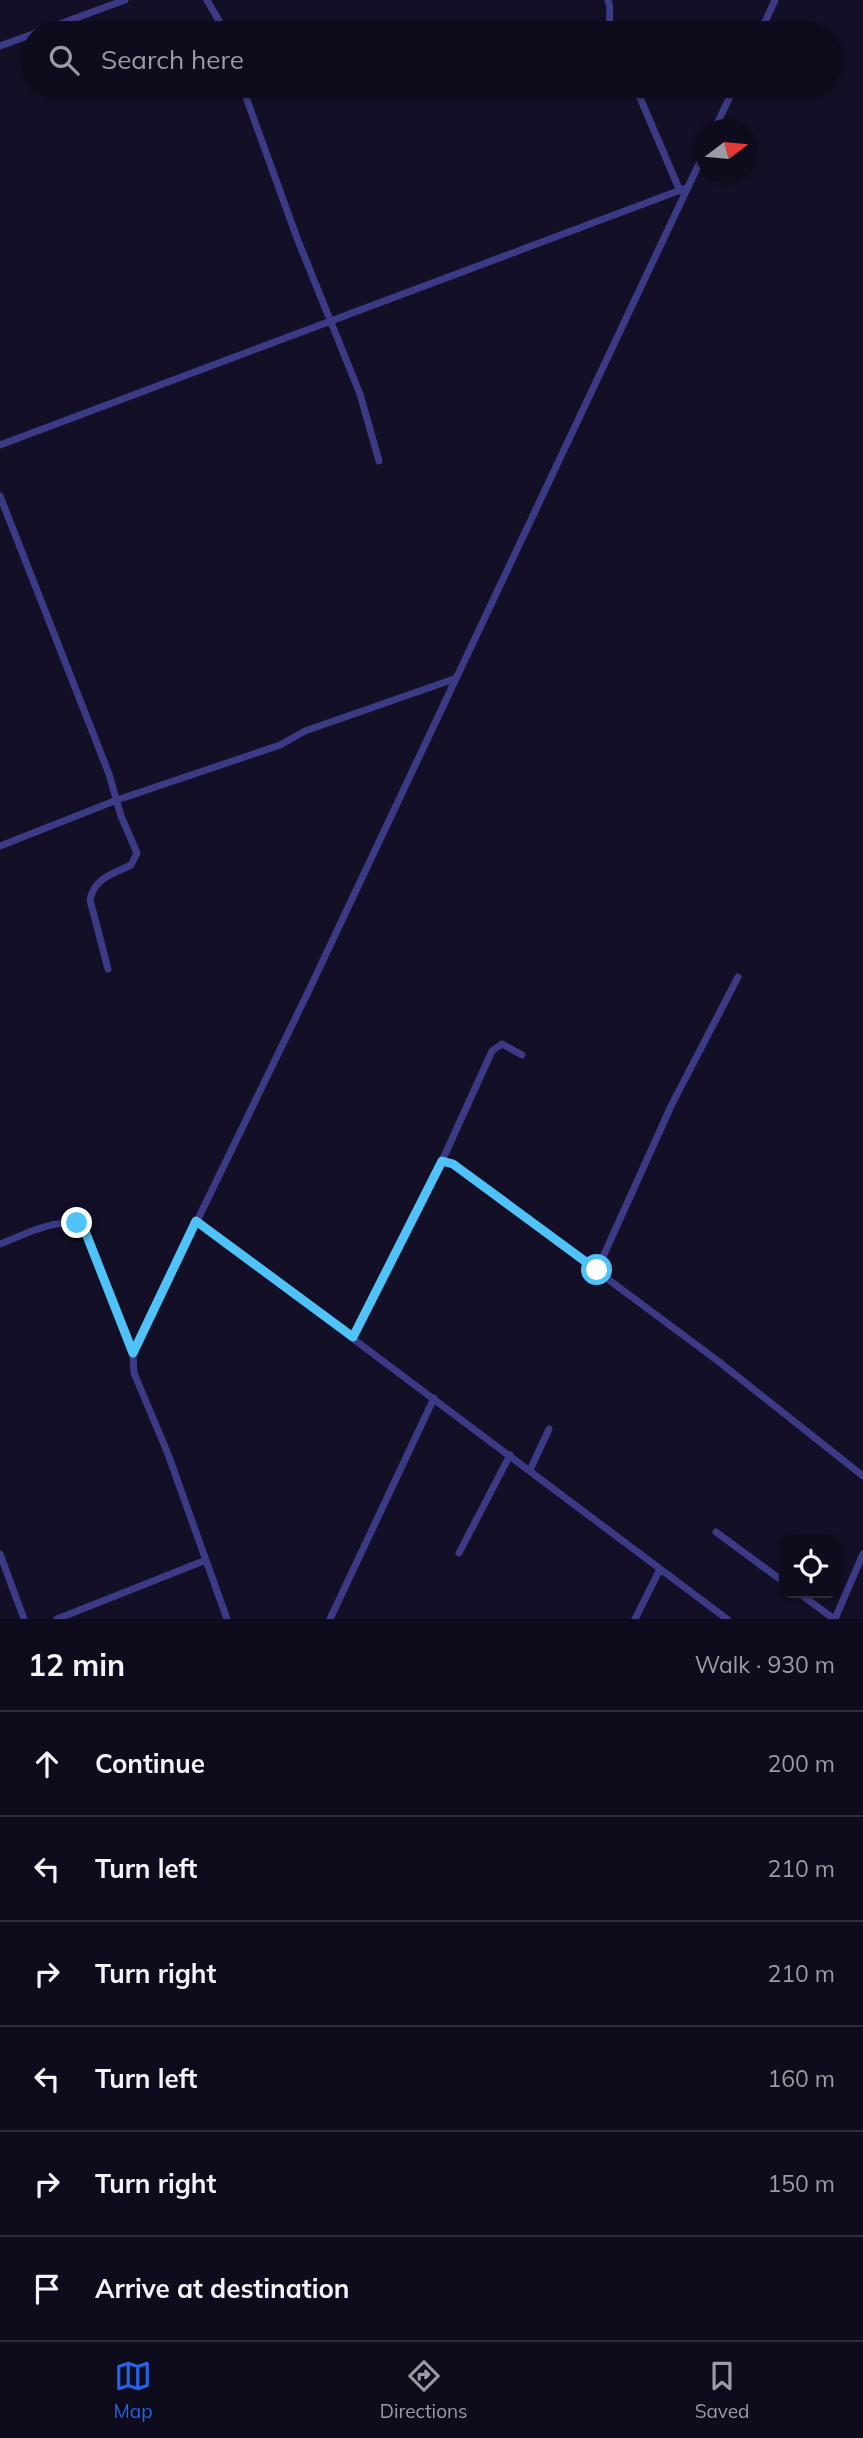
<!DOCTYPE html>
<html lang="en">
<head>
<meta charset="utf-8">
<style>
	:root { --surface:#0e0b1c; --page:#171425; --text:#f1f3f6; --muted:#9b9ba3; --line:#2e2b3b; --accent:#2563eb }
	body { margin:0; font-family:Mulish,sans-serif; background:var(--page); color:var(--text) }
	.controls { position:absolute; right:21px; bottom:21px; display:grid; overflow:hidden; border-radius:14px; box-shadow:0 2px 5px #0004 }
	.controls button { width:63px; height:63px; display:grid; place-items:center; padding:0; border:0; border-bottom:2px solid var(--line); background:var(--surface); color:var(--text); font:35px sans-serif }
	.compass { position:absolute; left:695px; top:119px; width:63px; height:63px; border-radius:50%; background:var(--surface); box-shadow:0 2px 5px #0004; rotate:74deg }
	.stop { position:absolute; width:21px; height:21px; margin:-16px; border:5px solid #4fc3f7; border-radius:50%; background:#fff }
	.stop.end { background:#4fc3f7; border-color:#fff; box-shadow:0 2px 7px #0008 }
	.list { margin:0; padding:0; list-style:none }
	h2 { display:flex; justify-content:space-between; align-items:center; height:91px; margin:0; padding:0 28px; font-size:30px }
	h2 small { font-size:23px; font-weight:400; color:var(--muted) }
	.list li { display:grid; grid-template-columns:46px 1fr auto; gap:21px; align-items:center; box-sizing:border-box; height:105px; padding:0 28px; border-top:2px solid var(--line) }
	.list b { display:block; font-size:26px; white-space:nowrap }
	.list em { font-size:23px; font-style:normal; color:var(--muted) }
	.icon { flex:none; width:38px; height:38px; fill:none; stroke:currentColor; stroke-width:2; stroke-linecap:round; stroke-linejoin:round }
	.map { position:relative; flex:none; width:863px; height:1619px; overflow:hidden }
	.search { position:absolute; background:var(--surface); box-shadow:0 2px 5px #0004; left:21px; right:21px; top:21px; height:77px; display:flex; align-items:center; gap:18px; box-sizing:border-box; padding:0 24px; border-radius:38px; color:var(--muted); font-size:26px }
	.sheet { height:721px; background:var(--surface) }
	nav { display:flex; justify-content:space-around; align-items:center; box-sizing:border-box; height:98px; border-top:2px solid var(--line); background:var(--surface); font-size:19px; color:var(--muted) }
	nav a { display:grid; justify-items:center; gap:4px }
	nav .on { color:var(--accent) }
	.map>svg:first-child { display:block }
</style>
</head>
<body>
<div class="map">
<svg width="863" height="1619" viewBox="0 0 863 1619">
	<rect width="100%" height="100%" fill="#130f26"/>
	<g fill="none" stroke-linecap="round" stroke-linejoin="round">
		<path stroke="#3d3a85" stroke-width="7" d="M207,0L226,33
			M608,0C613,12 606,19 612,33
			M35,33L125,0
			M760,33L775,0
			M0,46L33,34
			M242,86L297,238L360,394L379,461
			M635,86L680,191
			M714,130L735,86
			M0,445L686,188
			M0,496L109,774L121,816L137,853L131,865C113,874 94,878 90,900L108,969
			M0,846L117,800L280,745L305,731L454,679
			M442,1161L453,1164L718,1361L863,1476
			M196,1221L727,1619
			M0,1244C23,1236 65,1211 85,1231L133,1353L134,1373L168,1454L227,1619
			M597,1270L672,1104L738,977
			M353,1337L442,1161L492,1051L502,1044L522,1055
			M133,1353L310,988L706,149
			M530,1470L549,1429
			M716,1532L784,1582
			M459,1553L510,1455
			M0,1554L24,1619
			M799,1593L834,1619
			M57,1619L206,1560
			M330,1619L434,1398
			M635,1619L660,1569
			M835,1619L863,1554"/>
	</g>
	<g fill="none" stroke-linecap="round" stroke-linejoin="round">
		<path stroke="#4fc3f7" stroke-width="9" d="M77,1223L85,1231L133,1353L196,1221L353,1337L442,1161L453,1164L597,1270"/>
	</g>
</svg>
<div class="controls">
<button><svg class="icon" aria-label="locate" viewBox="0 0 24 24"><circle cx="12" cy="12" r="6"/><path d="M12 2v4M12 18v4M2 12h4M18 12h4"/></svg></button>
</div>
<svg class="compass" viewBox="-18 -18 36 36"><path d="M0-13l5 13h-10z" fill="#e53935"/><path d="M0 13l5-13h-10z" fill="#9b9ba3"/></svg>
<div class="stop" style="left:597px;top:1270px"></div>
<div class="stop end" style="left:77px;top:1223px"></div>
<div class="search"><svg class="icon" aria-label="search" viewBox="0 0 24 24"><circle cx="10" cy="10" r="6"/><path d="M15 15l6 6"/></svg>Search here</div>
</div>
<section class="sheet">
<h2>12 min<small>Walk · 930 m</small></h2>
<ul class="list">
<li><svg class="icon" aria-label="ahead" viewBox="0 0 24 24"><path d="M12 20V5M6 11l6-6 6 6"/></svg><div><b>Continue</b></div><em>200 m</em></li>
<li><svg class="icon" aria-label="left" viewBox="0 0 24 24"><path d="M17 20v-9H6M10 6l-5 5 5 5"/></svg><div><b>Turn left</b></div><em>210 m</em></li>
<li><svg class="icon" aria-label="right" viewBox="0 0 24 24"><path d="M7 20v-9h11M14 6l5 5-5 5"/></svg><div><b>Turn right</b></div><em>210 m</em></li>
<li><svg class="icon" aria-label="left" viewBox="0 0 24 24"><path d="M17 20v-9H6M10 6l-5 5 5 5"/></svg><div><b>Turn left</b></div><em>160 m</em></li>
<li><svg class="icon" aria-label="right" viewBox="0 0 24 24"><path d="M7 20v-9h11M14 6l5 5-5 5"/></svg><div><b>Turn right</b></div><em>150 m</em></li>
<li><svg class="icon" aria-label="arrive" viewBox="0 0 24 24"><path d="M6 21V4h12l-3 4 3 4H6"/></svg><div><b>Arrive at destination</b></div></li>
</ul>
</section>
<nav>
<a class="on"><svg class="icon" aria-label="map" viewBox="0 0 24 24"><path d="M3 6l6-2 6 2 6-2v14l-6 2-6-2-6 2zM9 4v14M15 6v14"/></svg>Map</a>
<a><svg class="icon" aria-label="directions" viewBox="0 0 24 24"><path d="M12 3l9 9-9 9-9-9zM9 14v-3h6M13 9l2 2-2 2"/></svg>Directions</a>
<a><svg class="icon" aria-label="saved" viewBox="0 0 24 24"><path d="M7 4h10v16l-5-4-5 4z"/></svg>Saved</a>
</nav>
</body>
</html>
